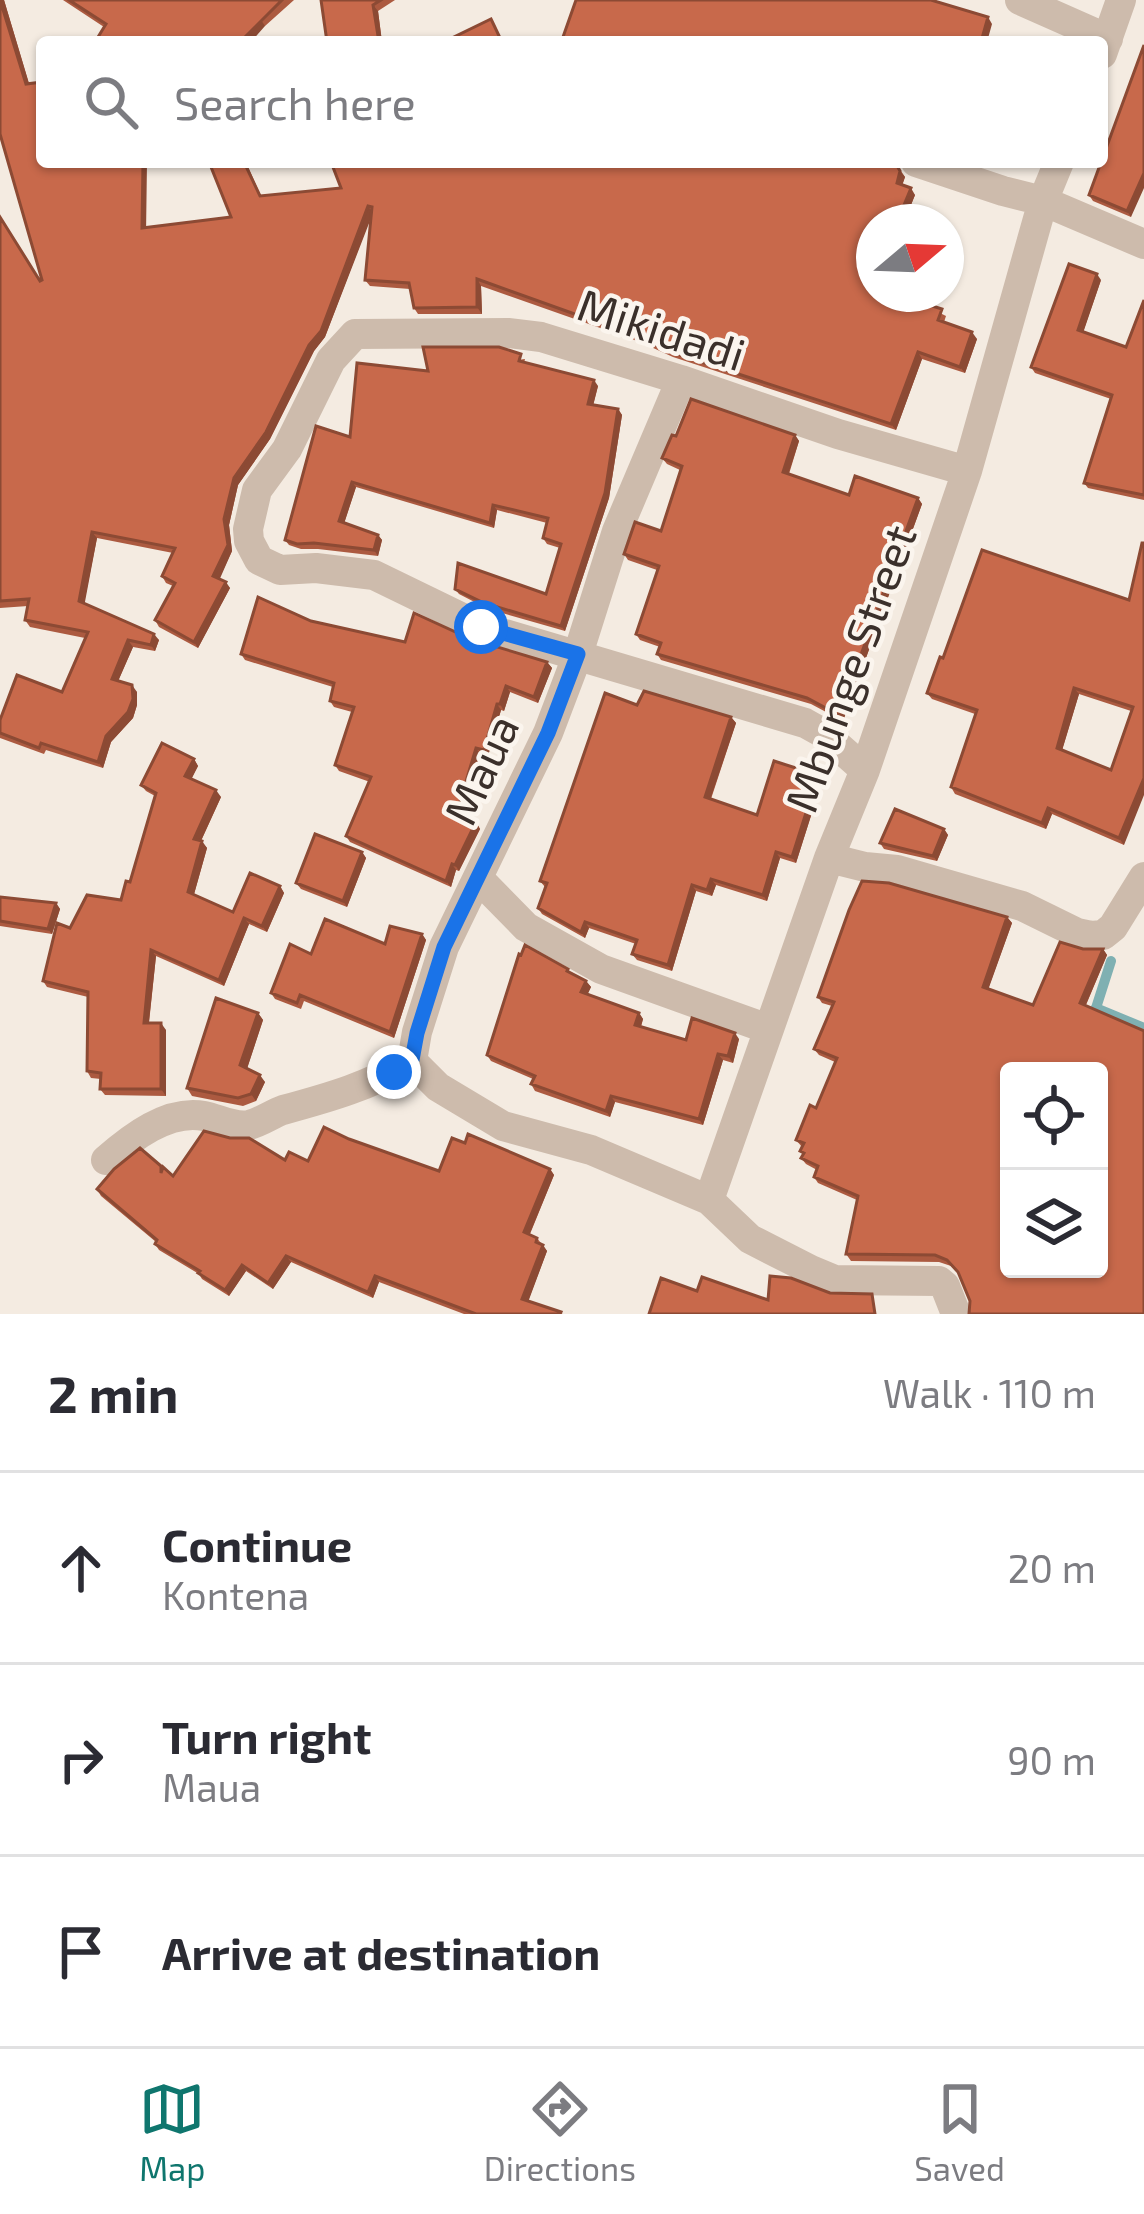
<!DOCTYPE html>
<html lang="en">
<head>
<meta charset="utf-8">
<style>
	:root { --surface:#fff; --page:#f2f2f3; --text:#2b2b33; --muted:#7c7c81; --line:#e1e1e2; --accent:#0f766e }
	body { margin:0; font-family:"Exo 2",sans-serif; background:var(--page); color:var(--text) }
	.controls { position:absolute; right:36px; bottom:36px; display:grid; overflow:hidden; border-radius:12px; box-shadow:0 3px 9px #0004 }
	.controls button { width:108px; height:108px; display:grid; place-items:center; padding:0; border:0; border-bottom:3px solid var(--line); background:var(--surface); color:var(--text); font:60px sans-serif }
	.compass { position:absolute; left:856px; top:204px; width:108px; height:108px; border-radius:50%; background:var(--surface); box-shadow:0 3px 9px #0004; rotate:71deg }
	.stop { position:absolute; width:36px; height:36px; margin:-27px; border:9px solid #1a73e8; border-radius:50%; background:#fff }
	.stop.end { background:#1a73e8; border-color:#fff; box-shadow:0 3px 12px #0008 }
	.list { margin:0; padding:0; list-style:none }
	h2 { display:flex; justify-content:space-between; align-items:center; height:156px; margin:0; padding:0 48px; font-size:51px }
	h2 small { font-size:39px; font-weight:400; color:var(--muted) }
	.list li { display:grid; grid-template-columns:78px 1fr auto; gap:36px; align-items:center; box-sizing:border-box; height:192px; padding:0 48px; border-top:3px solid var(--line) }
	.list b { display:block; font-size:45px; white-space:nowrap }
	.list p { margin:0; font-size:39px; white-space:nowrap; color:var(--muted) }
	.list em { font-size:39px; font-style:normal; color:var(--muted) }
	.icon { flex:none; width:66px; height:66px; fill:none; stroke:currentColor; stroke-width:2; stroke-linecap:round; stroke-linejoin:round }
	.map { position:relative; flex:none; width:1144px; height:1314px; overflow:hidden }
	.search { position:absolute; background:var(--surface); box-shadow:0 3px 9px #0004; left:36px; right:36px; top:36px; height:132px; display:flex; align-items:center; gap:30px; box-sizing:border-box; padding:0 42px; border-radius:12px; color:var(--muted); font-size:45px }
	.sheet { height:732px; background:var(--surface) }
	nav { display:flex; justify-content:space-around; align-items:center; box-sizing:border-box; height:168px; border-top:3px solid var(--line); background:var(--surface); font-size:33px; color:var(--muted) }
	nav a { display:grid; justify-items:center; gap:6px }
	nav .on { color:var(--accent) }
	.map>svg:first-child { display:block }
</style>
</head>
<body>
<div class="map">
<svg width="1144" height="1314" viewBox="0 0 1144 1314">
	<rect width="100%" height="100%" fill="#f4ebe1"/>
	<g fill="none" stroke-linecap="round" stroke-linejoin="round">
		<path stroke="#7fb0b2" stroke-width="10" d="M1096,1008L1144,1028
			M1087,1017L1096,1008L1111,961"/>
		<path stroke="#cdbbac" stroke-width="30" d="M1020,0L1108,39
			M1102,54L1121,0
			M916,162L1003,191L1043,201L1144,244
			M681,380L617,531L578,654L548,733L444,947L417,1032L412,1061L438,1087L503,1126L591,1150L709,1200L750,1239L811,1270L835,1280L939,1281L945,1286L956,1314
			M865,770L823,733L805,723L481,627L374,575L316,568L280,570L259,560L249,541L248,529L257,490L287,449L331,360L355,334L508,333L541,337L681,380L838,434L967,471
			M829,858L865,867L897,870L1022,906L1077,933L1091,936L1103,935L1113,927L1144,877
			M478,878L526,927L601,969L768,1029
			M106,1160C131,1138 168,1109 204,1116C219,1119 234,1128 249,1125C261,1122 272,1114 283,1110C331,1097 369,1086 412,1061
			M709,1200L829,858L865,770L967,471L1043,201L1059,162"/>
	</g>
	<path fill="#ac5a40" fill-rule="evenodd" d="M0,0H4L29,84L146,227L231,217L209,162H246L261,196L897,165L905,177L902,185L915,195L904,222H874V294H916L914,300L946,316L944,322L977,339L965,373L922,359L896,430L673,357L640,342L481,286L482,314H418L414,308L410,289L370,286L365,280L371,216L325,337L314,351L270,439L238,485L229,525L232,551L219,579L230,588L198,648L159,627L155,620L173,586L166,583L162,576L173,553L97,538L84,603L159,640L155,651L133,647L118,681L137,692V705L133,718L111,742L103,768L46,750L44,754L0,738V733L62,692L85,638L30,627L25,620L28,606L0,608V216L40,281L42,280Z
		M63,0H294L265,26L104,27Z
		M321,0H395L378,11L382,42H327Z
		M1144,45L1131,217L1093,201L1089,195Z
		M1101,280L1083,332L1126,347L1144,300V500L1088,488L1084,483L1111,399L1035,373L1031,367Z
		M525,359L524,363L598,386L593,405L618,409L622,415L609,498L565,631L488,609L459,594L455,589L546,594L560,548L547,544L543,538L547,523L497,510L494,528L356,487L344,523L378,535L382,540L378,556L318,549H301L289,545L285,540L350,437L428,371Z
		M795,435L799,441L789,474L849,495L918,498L922,504L843,721L811,704L661,660L657,654L660,647L640,640L636,634L657,570L628,560L624,554L661,531L680,470L667,464L662,458L676,436Z
		M1144,543L1124,845L1052,814L1046,829L955,794L951,787L975,714L932,699L927,693L943,658L1129,600ZM1079,694L1131,711L1111,770L1062,750Z
		M311,621L405,642L471,639L547,662L552,668L538,703L510,692L504,711L501,710L488,756L480,754L461,817L476,822L480,829L459,871L456,870L451,887L350,842L346,836L370,782L339,771L335,765L352,712L334,707L330,701L333,687L245,660L241,654Z
		M637,705L731,717L736,723L711,799L757,815L822,781L796,863L780,858L767,901L716,885L712,896L696,891L672,971L637,960L632,954L636,944L589,928L585,938L542,914L538,908L545,887L540,881Z
		M194,759L198,766L191,779L221,797L201,841L207,848L194,894L233,912L280,886L284,893L267,932L249,924L224,986L156,956L149,1023L166,1030V1096L105,1095L100,1089L101,1079L91,1078L87,1071L88,997L47,987L43,981L121,900L130,882L155,796L146,791L141,785Z
		M944,829L948,835L937,861L884,849L880,843Z
		M362,852L366,858L347,907L301,889L296,883Z
		M0,897L56,903L60,909L52,934L0,926Z
		M1007,917L1012,923L988,989L1033,1005L1083,949H1103L1107,955L1086,1005L971,1312L970,1301L959,1274L951,1266L939,1262L851,1261L846,1254L857,1200L818,1183L814,1177L817,1170L806,1164L801,1158L803,1155L800,1151L802,1147L796,1140L816,1108L835,1062L819,1055L814,1049L832,1006L822,1003L818,997Z
		M422,934L426,940L394,1038L304,1001L301,1009L275,999L271,993L311,954L385,944Z
		M571,973L586,981L591,987L587,994L639,1013L643,1019L641,1027L686,1040L739,1039L733,1063L723,1060L703,1125L615,1102L610,1117L535,1091L531,1084L533,1079L491,1061L487,1055Z
		M258,1013L263,1020L247,1068L265,1082L256,1101L243,1106L192,1096L187,1088Z
		M349,1139L439,1171L465,1143L550,1169L554,1175L530,1234L537,1238L547,1251L528,1301L563,1314H464L379,1282L373,1298L291,1262L273,1289L246,1271L229,1296L202,1279L199,1274L159,1250L155,1244L156,1242L101,1196L97,1189L163,1168L173,1176L285,1160L308,1161Z"/>
	<path fill="#8c4a34" d="M1,0H4L31,90L26,84Z
		M373,5L378,11L382,42H379Z
		M988,17L992,24L987,42H981Z
		M261,20L265,26L251,42H240Z
		M143,162H147L146,234L142,228Z
		M900,171L905,177L901,189L897,183Z
		M1144,173V188L1131,217L1127,211Z
		M911,188L915,195L904,222H897Z
		M368,206L373,213L325,337L314,351L270,439L238,485L229,525L232,551L218,583L213,576L234,478Z
		M1097,274L1101,280L1082,336L1078,330Z
		M477,279L481,286L482,314L477,307Z
		M972,332L977,339L965,373L960,367Z
		M918,352L922,359L896,430L891,424Z
		M594,380L598,386L592,410L588,404Z
		M618,409L622,415L609,498L565,631L561,626Z
		M795,435L799,441L787,478L783,472Z
		M352,482L356,487L343,527L339,521Z
		M918,498L922,504L843,721L839,715Z
		M493,505L497,510L494,528L490,523Z
		M92,532L97,538L84,607L79,601Z
		M378,535L382,540L378,556L374,550Z
		M226,582L230,588L198,648L194,642Z
		M154,634L159,640L155,651L151,645Z
		M128,640L133,647L116,686L112,679Z
		M547,662L552,668L538,703L534,697Z
		M132,685L137,692V705L133,718L111,742L103,768L98,762L106,736Z
		M506,686L510,692L504,711L500,704Z
		M1074,688L1079,694L1061,754L1057,748Z
		M497,704L501,710L488,756L484,750Z
		M731,717L736,723L709,803L705,797Z
		M476,748L480,754L460,821L456,815Z
		M194,759L198,766L190,782L185,776Z
		M818,775L822,781L796,863L792,857Z
		M1144,778V795L1124,845L1119,838Z
		M216,790L221,797L199,845L194,839Z
		M1048,808L1052,814L1046,829L1042,823Z
		M476,822L480,829L459,871L455,865Z
		M944,829L948,835L937,861L933,856Z
		M202,841L207,848L193,898L188,892Z
		M362,852L366,858L347,907L343,901Z
		M776,852L780,858L767,901L763,895Z
		M452,864L456,870L451,887L446,881Z
		M711,879L716,885L712,896L707,890Z
		M692,885L696,891L672,971L668,965Z
		M280,886L284,893L267,932L262,926Z
		M56,903L60,909L52,934L48,929Z
		M1007,917L1012,923L987,993L983,987Z
		M244,918L249,924L224,986L219,980Z
		M585,922L589,928L585,938L581,932Z
		M422,934L426,940L394,1038L390,1032Z
		M1103,949L1107,955L1084,1009L1080,1003Z
		M151,950L156,956L148,1030L144,1023Z
		M586,981L591,987L586,998L581,992Z
		M258,1013L263,1020L246,1072L240,1065Z
		M639,1013L643,1019L639,1032L635,1025Z
		M161,1023L166,1030V1096L161,1089Z
		M735,1033L739,1039L733,1063L728,1056Z
		M718,1054L723,1060L703,1125L699,1119Z
		M260,1075L265,1082L256,1101L251,1094Z
		M611,1096L615,1102L610,1117L606,1111Z
		M550,1169L554,1175L528,1238L524,1232Z
		M543,1245L547,1251L527,1305L522,1299Z
		M286,1256L291,1262L273,1289L268,1283Z
		M242,1265L246,1271L229,1296L225,1290Z
		M375,1276L379,1282L373,1298L368,1292Z"/>
	<path fill="#c8694b" stroke="#8c4a34" stroke-width="3" fill-rule="evenodd" d="M0,0L26,84L42,82V162H143L142,228L231,217L209,162H244L260,196L341,188L331,162H895L900,171L897,183L911,188L897,222H874V294H909L907,298L942,309L938,320L972,332L960,367L918,352L891,424L668,351L636,336L477,279V307L414,308L409,283L365,280L372,207L368,206L321,331L309,345L266,432L234,478L224,519L228,545L213,576L226,582L194,642L155,620L175,583L162,576L175,548L92,532L79,601L154,634L151,645L128,640L112,679L132,685L133,699L128,712L106,736L98,762L41,743L39,748L0,733V720L17,675L62,692L88,632L25,620L29,599L0,601V217L40,281L42,280L0,134Z
		M69,0H282L240,42H95L106,24Z
		M321,0H381L373,5L379,42H327Z
		M576,0H931L988,17L981,42H579L563,37Z
		M491,19L502,42H454L452,38Z
		M1144,45V173L1127,211L1089,195Z
		M1069,264L1097,274L1078,330L1126,347L1144,300V495L1084,483L1112,395L1031,367Z
		M423,347H499L521,354L519,361L594,380L588,404L618,409L605,493L561,626L484,603L455,589L458,563L546,594L561,544L543,538L548,518L493,505L490,523L352,482L339,521L378,535L374,550L314,543L297,544L285,540L316,426L350,437L357,363L428,371Z
		M691,399L795,435L783,472L849,495L855,476L918,498L839,715L807,698L657,654L661,643L636,634L659,566L624,554L635,522L661,531L682,466L662,458L672,435L676,436Z
		M1142,543H1144V778L1119,838L1048,808L1042,823L951,787L977,710L927,693L940,657L943,658L982,550L1129,600ZM1074,688L1133,707L1111,770L1057,748Z
		M258,597L311,621L405,642L414,613L471,639L547,662L534,697L506,686L500,704H497L484,750L476,748L456,815L476,822L455,865L452,864L446,881L346,836L371,777L335,765L354,707L330,701L334,683L241,654Z
		M644,691L731,717L705,797L757,815L774,761L818,775L792,857L776,852L763,895L711,879L707,890L692,885L668,965L632,954L637,940L585,922L581,932L538,908L547,883L540,881L605,693L637,705Z
		M162,743L194,759L185,776L216,790L194,839L202,841L188,892L233,912L250,873L280,886L262,926L244,918L219,980L151,950L144,1023H161V1089H100L101,1073L87,1071L88,992L43,981L57,923L70,928L87,895L121,900L126,881L130,882L156,793L141,785Z
		M895,809L944,829L933,856L880,843Z
		M315,834L362,852L343,901L296,883Z
		M862,881L889,883L1007,917L983,987L1033,1005L1060,942L1083,949H1103L1080,1003L1144,1031V1314H969L970,1301L958,1272L947,1260L935,1255L846,1254L858,1196L814,1177L818,1166L801,1158L804,1153L800,1151L804,1143L796,1140L810,1105L816,1108L837,1058L814,1049L834,1002L818,997L849,910ZM1009,1071H1099V1269H1009Z
		M0,897L56,903L48,929L0,921Z
		M325,919L385,944L390,926L422,934L390,1032L300,995L297,1003L271,993L290,944L311,954Z
		M525,945L568,969L567,971L586,981L581,992L639,1013L635,1025L686,1040L692,1018L735,1033L728,1056L718,1054L699,1119L611,1096L606,1111L531,1084L535,1076L487,1055L519,954L521,955Z
		M216,998L258,1013L240,1065L260,1075L251,1094L238,1098L187,1088Z
		M324,1127L349,1139L439,1171L452,1138L465,1143L468,1134L550,1169L524,1232L537,1238L536,1242L543,1245L522,1299L561,1312L560,1314H476L375,1276L368,1292L286,1256L268,1283L242,1265L225,1290L198,1273L200,1271L155,1244L157,1240L97,1189L114,1169L140,1148L161,1166V1173L163,1167L173,1176L204,1131L230,1138H249L285,1160L289,1152L308,1161Z
		M770,1276L791,1278L830,1293L872,1294L875,1314H649L661,1278L697,1291L702,1277L768,1300Z"/>
	<g fill="none" stroke-linecap="round" stroke-linejoin="round">
		<path stroke="#1a73e8" stroke-width="15" d="M394,1072L412,1060L417,1033L444,947L548,733L578,654L481,627"/>
	</g>
	<g text-anchor="middle" dominant-baseline="central" stroke-width="9" stroke-linejoin="round" paint-order="stroke">
		<g font-size="45" fill="#3b302b" stroke="#fbf5ee">
			<text transform="translate(662 328) rotate(18)">Mikidadi</text>
			<text transform="translate(849 668) rotate(-70)">Mbunge Street</text>
			<text transform="translate(480 769) rotate(-65)">Maua</text>
		</g>
	</g>
</svg>
<div class="controls">
<button><svg class="icon" aria-label="locate" viewBox="0 0 24 24"><circle cx="12" cy="12" r="6"/><path d="M12 2v4M12 18v4M2 12h4M18 12h4"/></svg></button>
<button><svg class="icon" aria-label="layers" viewBox="0 0 24 24"><path d="M12 4l9 5-9 5-9-5zM3 14l9 5 9-5"/></svg></button>
</div>
<svg class="compass" viewBox="-18 -18 36 36"><path d="M0-13l5 13h-10z" fill="#e53935"/><path d="M0 13l5-13h-10z" fill="#7c7c81"/></svg>
<div class="stop" style="left:481px;top:627px"></div>
<div class="stop end" style="left:394px;top:1072px"></div>
<div class="search"><svg class="icon" aria-label="search" viewBox="0 0 24 24"><circle cx="10" cy="10" r="6"/><path d="M15 15l6 6"/></svg>Search here</div>
</div>
<section class="sheet">
<h2>2 min<small>Walk · 110 m</small></h2>
<ul class="list">
<li><svg class="icon" aria-label="ahead" viewBox="0 0 24 24"><path d="M12 20V5M6 11l6-6 6 6"/></svg><div><b>Continue</b><p>Kontena</p></div><em>20 m</em></li>
<li><svg class="icon" aria-label="right" viewBox="0 0 24 24"><path d="M7 20v-9h11M14 6l5 5-5 5"/></svg><div><b>Turn right</b><p>Maua</p></div><em>90 m</em></li>
<li><svg class="icon" aria-label="arrive" viewBox="0 0 24 24"><path d="M6 21V4h12l-3 4 3 4H6"/></svg><div><b>Arrive at destination</b></div></li>
</ul>
</section>
<nav>
<a class="on"><svg class="icon" aria-label="map" viewBox="0 0 24 24"><path d="M3 6l6-2 6 2 6-2v14l-6 2-6-2-6 2zM9 4v14M15 6v14"/></svg>Map</a>
<a><svg class="icon" aria-label="directions" viewBox="0 0 24 24"><path d="M12 3l9 9-9 9-9-9zM9 14v-3h6M13 9l2 2-2 2"/></svg>Directions</a>
<a><svg class="icon" aria-label="saved" viewBox="0 0 24 24"><path d="M7 4h10v16l-5-4-5 4z"/></svg>Saved</a>
</nav>
</body>
</html>
